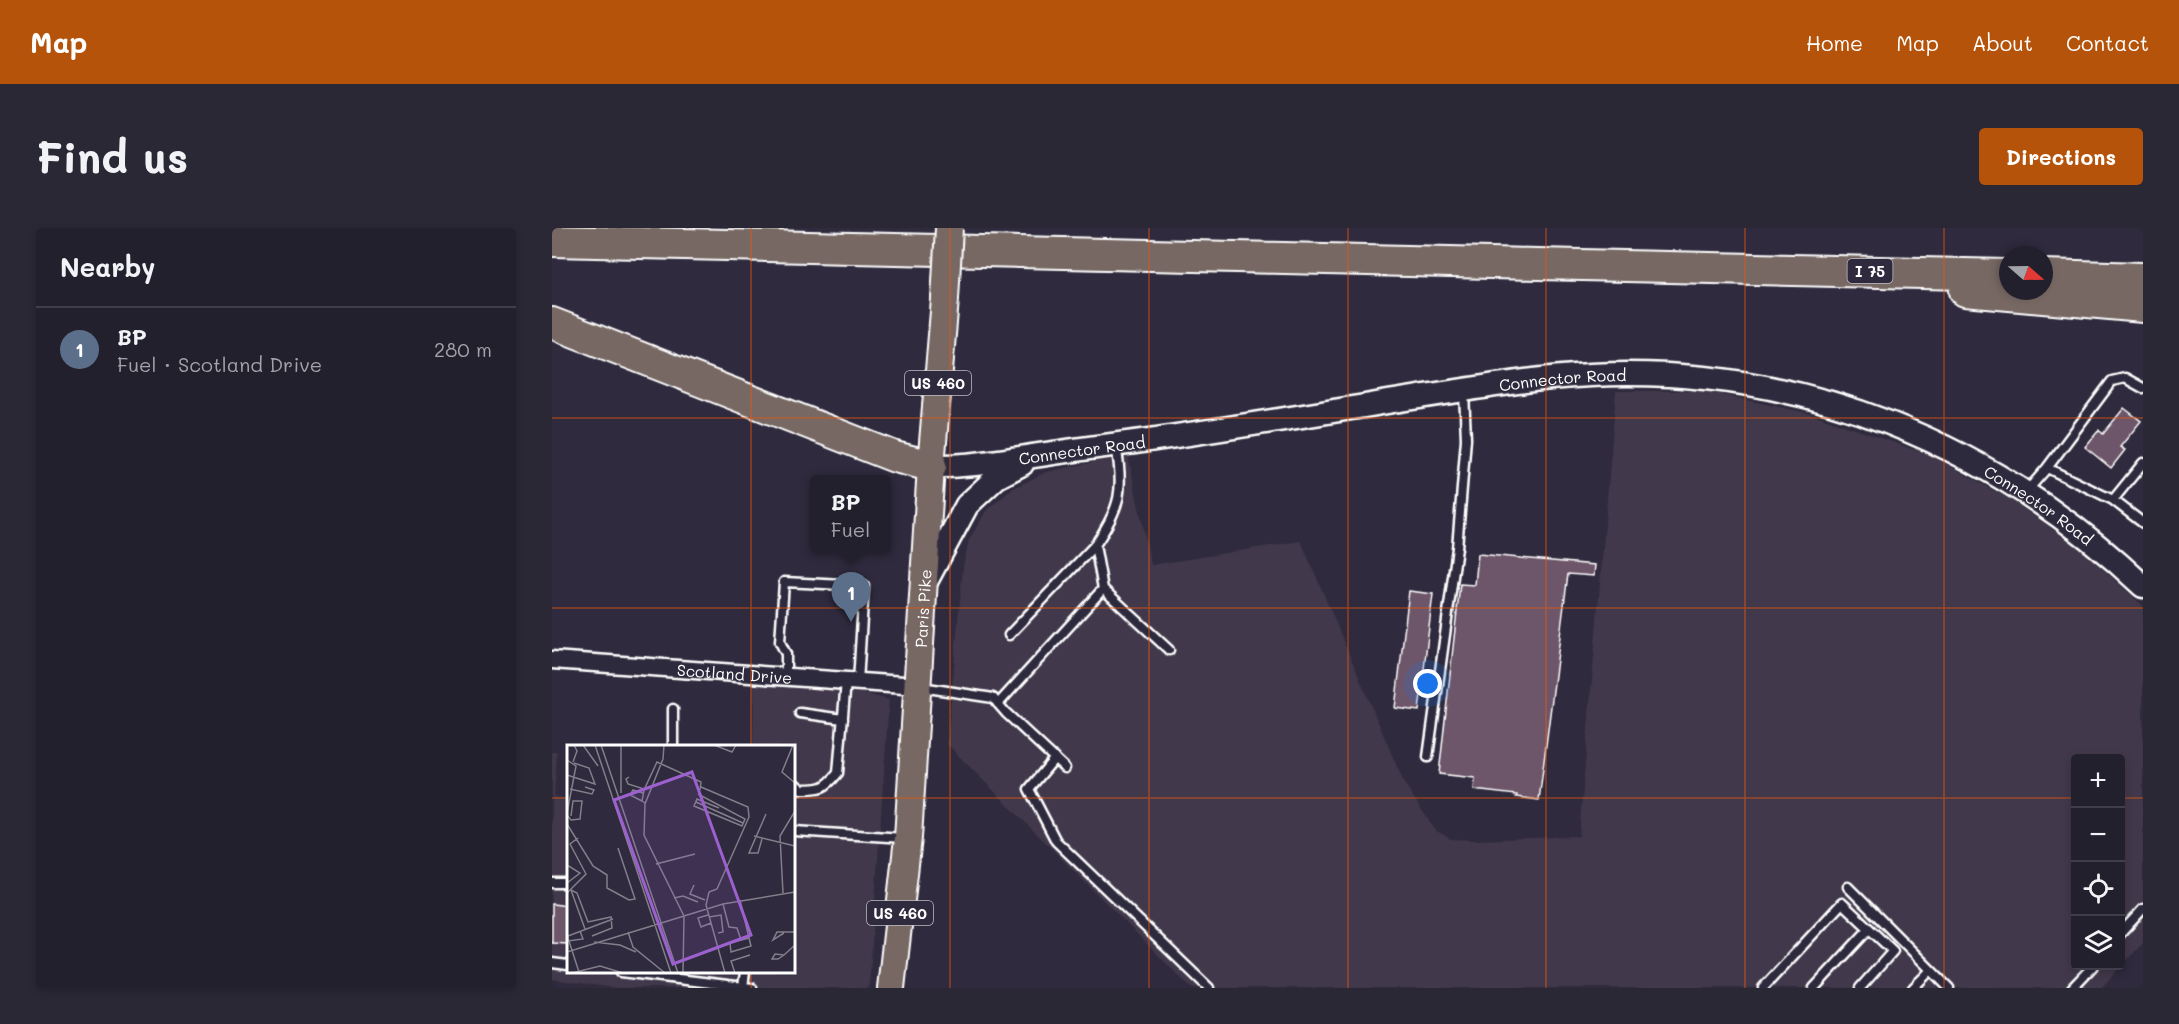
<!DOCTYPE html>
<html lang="en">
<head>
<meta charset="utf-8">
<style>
	:root { --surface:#23202e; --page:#2b2836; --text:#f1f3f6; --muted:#a3a3aa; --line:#403e4a; --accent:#b45309 }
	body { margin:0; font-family:Mali,sans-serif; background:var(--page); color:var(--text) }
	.controls { position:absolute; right:18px; bottom:18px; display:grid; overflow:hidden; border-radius:6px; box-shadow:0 3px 9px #0003 }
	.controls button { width:54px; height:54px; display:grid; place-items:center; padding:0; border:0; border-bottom:2px solid var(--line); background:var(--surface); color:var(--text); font:30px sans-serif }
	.compass { position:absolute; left:1447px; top:18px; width:54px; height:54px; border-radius:50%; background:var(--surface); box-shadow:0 3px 9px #0003; rotate:110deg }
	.you { position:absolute; left:876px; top:456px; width:21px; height:21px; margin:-15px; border:4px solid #fff; border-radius:50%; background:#1a73e8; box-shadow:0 0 0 9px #1a73e833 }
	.badge { display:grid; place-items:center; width:39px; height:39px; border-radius:50%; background:var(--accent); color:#fff; font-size:20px; font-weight:700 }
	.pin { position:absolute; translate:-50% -50px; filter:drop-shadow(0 2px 3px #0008) }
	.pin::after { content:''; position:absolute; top:32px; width:21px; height:18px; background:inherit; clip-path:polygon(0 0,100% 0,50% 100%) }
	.popup { position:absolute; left:258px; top:247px; width:81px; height:78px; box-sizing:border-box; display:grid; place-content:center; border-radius:6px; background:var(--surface); filter:drop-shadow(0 2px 4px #0005); font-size:20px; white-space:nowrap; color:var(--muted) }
	.popup b { font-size:22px; color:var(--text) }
	.popup::after { content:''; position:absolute; left:50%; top:100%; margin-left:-12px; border:12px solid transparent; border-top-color:var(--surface) }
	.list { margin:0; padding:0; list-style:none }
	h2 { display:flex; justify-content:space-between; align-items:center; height:78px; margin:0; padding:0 24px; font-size:26px }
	h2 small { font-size:20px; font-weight:400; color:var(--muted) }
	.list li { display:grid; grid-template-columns:39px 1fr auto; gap:18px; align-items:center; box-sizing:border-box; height:84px; padding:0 24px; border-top:2px solid var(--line) }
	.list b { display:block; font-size:22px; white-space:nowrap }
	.list p { margin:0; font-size:20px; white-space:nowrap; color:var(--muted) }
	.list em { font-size:20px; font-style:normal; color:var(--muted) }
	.icon { flex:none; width:33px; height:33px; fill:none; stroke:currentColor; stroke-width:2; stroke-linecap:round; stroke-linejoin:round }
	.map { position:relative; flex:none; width:1591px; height:760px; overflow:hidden; border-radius:6px }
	header { display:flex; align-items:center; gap:36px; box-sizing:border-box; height:84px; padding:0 30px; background:var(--accent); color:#fff }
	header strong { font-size:28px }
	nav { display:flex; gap:33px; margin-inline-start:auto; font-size:21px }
	.intro { display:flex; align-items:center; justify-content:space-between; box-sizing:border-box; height:144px; padding:0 36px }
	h1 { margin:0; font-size:42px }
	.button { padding:15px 27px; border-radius:6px; background:var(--accent); color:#fff; font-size:21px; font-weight:700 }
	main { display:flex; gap:36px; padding:0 36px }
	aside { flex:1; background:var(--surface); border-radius:6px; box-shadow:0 3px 9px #0003 }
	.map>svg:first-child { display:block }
</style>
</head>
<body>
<header>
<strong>Map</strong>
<nav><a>Home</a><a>Map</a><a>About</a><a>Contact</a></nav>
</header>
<div class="intro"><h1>Find us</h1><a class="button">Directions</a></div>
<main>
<aside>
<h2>Nearby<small></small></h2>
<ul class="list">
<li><span class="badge" style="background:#5c6f8a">1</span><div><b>BP</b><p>Fuel · Scotland Drive</p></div><em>280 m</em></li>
</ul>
</aside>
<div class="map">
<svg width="1591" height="760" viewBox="0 0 1591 760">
	<rect width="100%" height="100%" fill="#2f2a3d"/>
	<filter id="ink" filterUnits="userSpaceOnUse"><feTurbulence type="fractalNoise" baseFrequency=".0167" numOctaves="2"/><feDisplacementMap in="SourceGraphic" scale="12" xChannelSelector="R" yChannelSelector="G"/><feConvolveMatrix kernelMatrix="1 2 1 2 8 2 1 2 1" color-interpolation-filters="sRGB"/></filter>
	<g filter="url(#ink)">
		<path fill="#42384b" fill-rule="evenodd" d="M1064,163H1152L1260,186L1380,228L1464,275L1530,322L1591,378V715L1549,760H639L395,516L411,338L417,312L434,283L460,261L494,244L576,227L599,337L749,313L852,555L883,602L899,611L925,612L1027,608ZM1524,530H1568V738H1524Z
			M202,452L283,458L337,472L317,760H63L0,751V524H5L2,569L16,570V744H242V518H201Z"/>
		<path fill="#6e576b" stroke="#fff" stroke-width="1.5" d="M1572,180L1589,193L1568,219L1573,222L1559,240L1533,219L1547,202L1551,206Z
			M926,326L1043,337L1042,348L1016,346L987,572L964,569L965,567L922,562L923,550L887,546L908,356L923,357Z
			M857,363L881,366L867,483L843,480Z
			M0,676L16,678V711L15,716L0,715Z"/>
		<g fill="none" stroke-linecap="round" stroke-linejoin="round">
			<defs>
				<path id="lane" d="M1495,240L1560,153L1573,150L1591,160
					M1474,264L1495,240L1561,272L1591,295
					M1561,272L1591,235
					M543,317L551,361
					M457,407L543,317C569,279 572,262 564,217
					M234,449V426L228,414L232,354L312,358L306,454
					M369,459L441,470L454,485L513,540
					M446,476L551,361L617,422
					M121,481V518
					M248,485L291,491
					M876,529L905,320L914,211L912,163
					M503,530L477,561L504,613L657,760
					M242,555L249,561C269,561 273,561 286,545L294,453
					M242,603L352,610
					M0,655H16
					M1296,659L1397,760
					M1568,706L1591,681
					M0,735L16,737
					M69,744L200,760
					M191,759L193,744
					M1211,760L1290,675L1341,723L1308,760
					M1262,760L1317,701
					M1361,760L1379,742
					M1520,760L1541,738"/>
				<g id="street">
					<path id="s1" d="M0,432L366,458"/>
				</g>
				<g id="secondary">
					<path id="s2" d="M379,238C410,239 438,234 468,230C506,224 544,219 583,214C676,201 768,185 861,170C919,161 979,150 1039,147C1249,137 1439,214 1591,358"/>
					<path d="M372,357L415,277L445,249L470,236"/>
				</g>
				<g id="primary">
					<path id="s3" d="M339,760L356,610L379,238L393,71"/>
				</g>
				<path id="highway" d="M0,13L1456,47
					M1492,47L1591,50
					M1413,63L1591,79
					M0,95L343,229L379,238"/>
			</defs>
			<use href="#lane" stroke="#fff" stroke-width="13"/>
			<use href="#street" stroke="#fff" stroke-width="21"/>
			<use href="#secondary" stroke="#fff" stroke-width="27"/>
			<use href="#primary" stroke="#fff" stroke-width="30"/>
			<use href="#highway" stroke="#fff" stroke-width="34"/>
			<use href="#lane" stroke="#2f2a3d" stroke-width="8"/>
			<use href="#street" stroke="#2f2a3d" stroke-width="16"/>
			<use href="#secondary" stroke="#2f2a3d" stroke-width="22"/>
			<use href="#primary" stroke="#776864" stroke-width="26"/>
			<use href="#highway" stroke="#776864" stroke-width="30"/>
			<defs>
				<path id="primary-bridge" d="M393,71L397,0"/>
			</defs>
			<use href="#primary-bridge" stroke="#fff" stroke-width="30" stroke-linecap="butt"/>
			<use href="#primary-bridge" stroke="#776864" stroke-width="26"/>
		</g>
	</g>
	<path fill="none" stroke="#e8590c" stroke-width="1.5" stroke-opacity="0.55" d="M199,0V518M398,0V760M597,0V760M796,0V760M994,0V760M1193,0V760M1392,0V760M0,190H1591M0,380H1591M0,570H16M242,570H1524M1568,570H1591M199,744V760"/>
	<g text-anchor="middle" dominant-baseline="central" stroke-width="5" stroke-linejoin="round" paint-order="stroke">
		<g fill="#2f2a3d" stroke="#c1bfc5" stroke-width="1.5">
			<rect x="1295.5" y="31" width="45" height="24" rx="4.5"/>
			<rect x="353" y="143" width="66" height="24" rx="4.5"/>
			<rect x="315" y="673" width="66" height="24" rx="4.5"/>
		</g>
		<g font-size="15" font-weight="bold" fill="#fff">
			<text x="1318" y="43">I 75</text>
			<text x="386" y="155">US 460</text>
			<text x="348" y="685">US 460</text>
		</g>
		<g font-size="16" fill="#fff" stroke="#2f2a3d">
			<text stroke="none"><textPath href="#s2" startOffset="638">Connector Road</textPath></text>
			<text stroke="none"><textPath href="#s2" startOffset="152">Connector Road</textPath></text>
			<text stroke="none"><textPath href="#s2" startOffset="1142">Connector Road</textPath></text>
			<text stroke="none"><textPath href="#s3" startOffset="381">Paris Pike</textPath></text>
			<text stroke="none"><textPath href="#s1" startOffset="183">Scotland Drive</textPath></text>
		</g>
	</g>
	<g transform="translate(15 517)">
		<rect width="228" height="228" fill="#2f2a3d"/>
		<path fill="none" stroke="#827f8b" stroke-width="1.5" d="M16,0L31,21M28,0L104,228M34,0L111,228M97,0L96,14L78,59L77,90L117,171M147,0L165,7L169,0M226,0L215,27L228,38M0,15L9,21L0,68M6,17L10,6L7,0M0,30L28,39L22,23L7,18M62,32L59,34L61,39L77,44M134,42L181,62L182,72L150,144L142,147M3,44L25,49L27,45L18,42M54,48V0M131,49L178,74L175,81L127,61L130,54L152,63M75,56L63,50L66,45L76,48M129,57L176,78M78,58L75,56L77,45L90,17L134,37L133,45M0,70L4,75L13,74L15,56H6L4,71M0,79L26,121L40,130V143L62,155L68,154L51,103M187,91L228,101M195,94L191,108H182L199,69M89,119L128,109M0,120L13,128L0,138M127,140L123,149L138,155M4,145L10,148L21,177L44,172L45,183L25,191M4,145L18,184M142,147L139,160L158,228M0,148L19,129L3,99L11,93M216,148L213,91L228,66M107,153L116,151L131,157M173,155L182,193L184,201L164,207L163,198L182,193M156,159L162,182L170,183L174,195M141,170L131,173L134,182L144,178M142,172L154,170L156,187L151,188M61,187L66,202L98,228M217,188L206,195L210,187H228M0,190L12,227M1,191L46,174M1,196L16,194L13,186M27,197L53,200L69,207M0,207L156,159L228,147M217,210L208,209L205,214H211L217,210L228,200M5,228L33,221L56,228M116,228L117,171M168,228L164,216L183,210"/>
		<path fill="#9c61cf" fill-opacity="0.15" stroke="#9c61cf" stroke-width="3" d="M125,27L184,190L106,219L47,55Z"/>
		<rect width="228" height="228" fill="none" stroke="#fff" stroke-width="3"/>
	</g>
</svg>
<div class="controls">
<button>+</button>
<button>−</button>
<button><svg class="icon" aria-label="locate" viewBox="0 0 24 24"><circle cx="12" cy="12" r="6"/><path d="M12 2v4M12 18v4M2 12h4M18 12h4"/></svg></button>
<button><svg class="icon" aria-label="layers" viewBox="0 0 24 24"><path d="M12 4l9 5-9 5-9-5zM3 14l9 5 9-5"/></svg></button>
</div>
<svg class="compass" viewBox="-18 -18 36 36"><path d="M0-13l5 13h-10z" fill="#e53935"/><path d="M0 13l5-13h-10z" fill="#a3a3aa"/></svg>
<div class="you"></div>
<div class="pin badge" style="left:299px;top:394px;background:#5c6f8a">1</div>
<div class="popup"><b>BP</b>Fuel</div>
</div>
</main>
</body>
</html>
